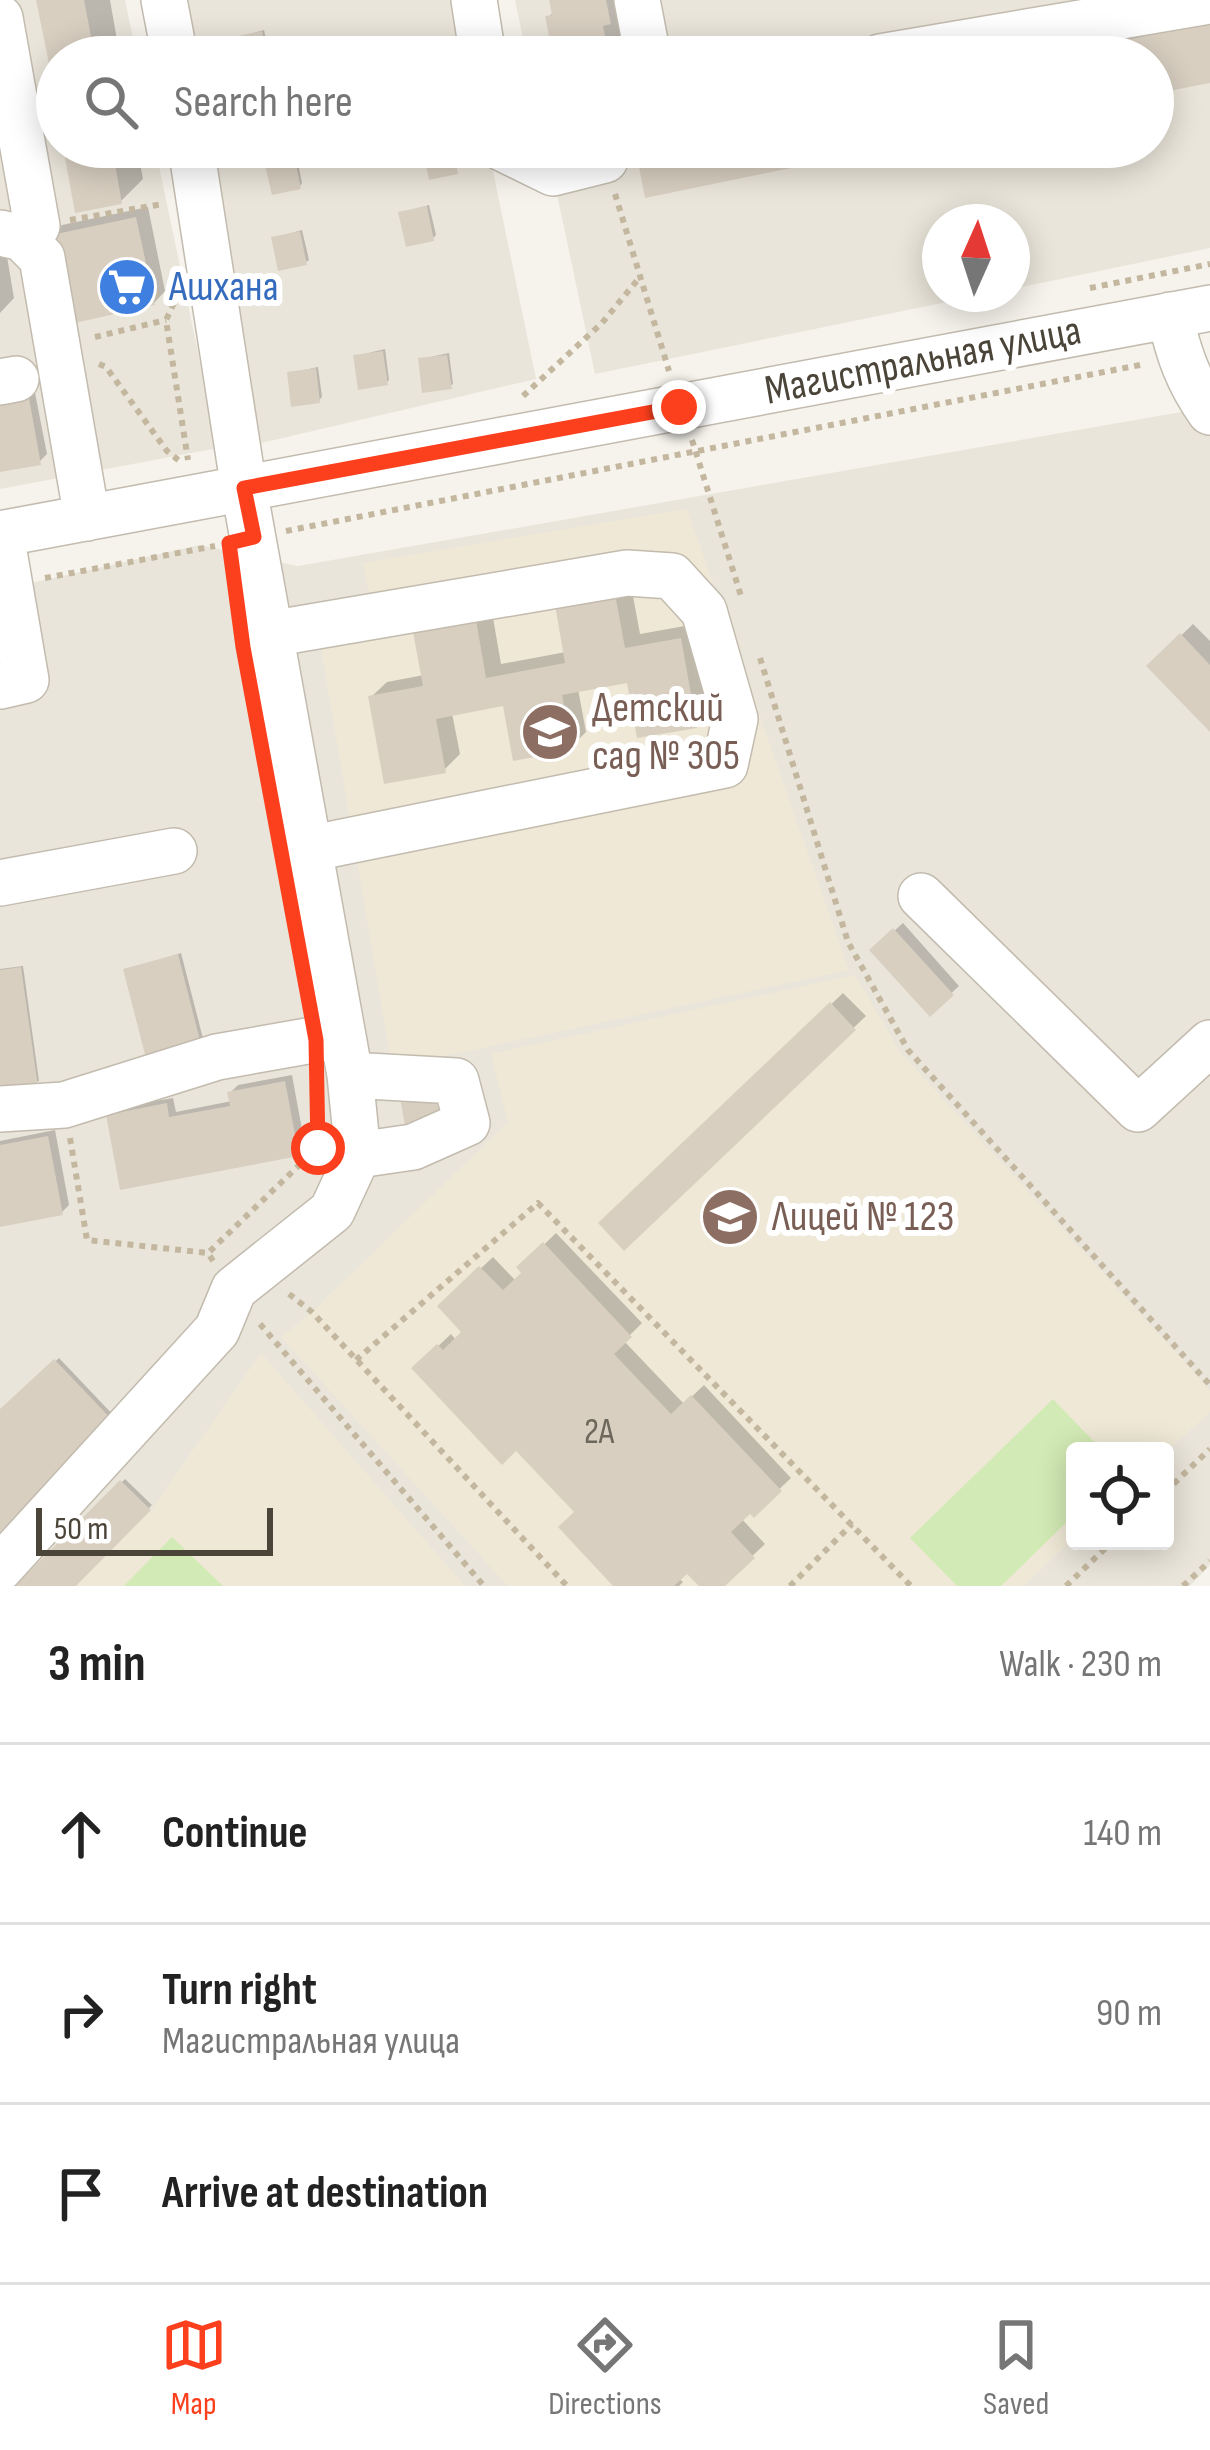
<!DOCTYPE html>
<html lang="en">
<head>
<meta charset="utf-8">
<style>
	:root { --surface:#fff; --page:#f2f2f2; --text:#222; --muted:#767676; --line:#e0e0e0; --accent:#fc3f1d }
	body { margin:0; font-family:"Sofia Sans Condensed",sans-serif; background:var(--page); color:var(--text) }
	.controls { position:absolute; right:36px; bottom:36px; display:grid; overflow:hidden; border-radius:12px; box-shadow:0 6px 30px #0003 }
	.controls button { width:108px; height:108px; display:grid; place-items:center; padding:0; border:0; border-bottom:3px solid var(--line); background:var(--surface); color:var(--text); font:60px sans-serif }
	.compass { position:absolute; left:922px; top:204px; width:108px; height:108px; border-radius:50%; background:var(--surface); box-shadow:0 6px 30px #0003; rotate:3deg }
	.scale { position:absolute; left:36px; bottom:30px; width:237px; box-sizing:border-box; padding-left:12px; border:6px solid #4b4439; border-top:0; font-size:33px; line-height:42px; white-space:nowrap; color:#4b4439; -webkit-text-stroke:9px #fff; paint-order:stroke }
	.stop { position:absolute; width:36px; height:36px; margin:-27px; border:9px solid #fc3f1d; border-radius:50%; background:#fff }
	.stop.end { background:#fc3f1d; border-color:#fff; box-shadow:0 3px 12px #0008 }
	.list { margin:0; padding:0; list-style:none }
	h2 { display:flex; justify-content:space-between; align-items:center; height:156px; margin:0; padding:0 48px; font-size:51px }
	h2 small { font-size:39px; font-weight:400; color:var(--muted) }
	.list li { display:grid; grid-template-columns:78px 1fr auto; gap:36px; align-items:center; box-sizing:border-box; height:180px; padding:0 48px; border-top:3px solid var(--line) }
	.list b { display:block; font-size:45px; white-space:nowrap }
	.list p { margin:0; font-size:39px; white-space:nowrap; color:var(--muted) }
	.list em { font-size:39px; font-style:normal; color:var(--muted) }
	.icon { flex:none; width:66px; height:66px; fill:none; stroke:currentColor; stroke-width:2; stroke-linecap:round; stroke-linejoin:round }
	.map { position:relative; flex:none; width:1210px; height:1586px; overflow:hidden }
	.search { position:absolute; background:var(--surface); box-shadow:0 6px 30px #0003; left:36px; right:36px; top:36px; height:132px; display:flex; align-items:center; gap:30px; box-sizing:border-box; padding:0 42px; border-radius:66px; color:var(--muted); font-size:45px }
	.sheet { height:696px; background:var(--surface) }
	nav { display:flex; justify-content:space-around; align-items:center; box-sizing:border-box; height:168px; border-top:3px solid var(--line); background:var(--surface); font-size:33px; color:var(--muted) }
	nav a { display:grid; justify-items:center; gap:6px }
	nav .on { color:var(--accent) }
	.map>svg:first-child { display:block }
</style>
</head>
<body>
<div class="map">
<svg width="1210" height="1586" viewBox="0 0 1210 1586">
	<rect width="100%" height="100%" fill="#f6f3ec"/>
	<path fill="#eae5da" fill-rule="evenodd" d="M0,0H125L137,57H57V147H155L218,448L0,489Z
		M175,0H457L469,57H185Z
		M515,0H1210V248L1012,289V222H940V294H986L595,374L547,147H1153V57H527Z
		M202,147H488L536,379L257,444Z
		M1210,407V1565L1190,1586H0V590L200,545L298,566ZM1075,1451H1165V1541H1075Z"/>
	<path fill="#efe8d6" d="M687,509L849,970L392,1067L317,624L370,598L363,563Z
		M855,975L900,1052L1210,1390V1412L1165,1453L1075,1451V1537L1023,1586H508L281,1337L312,1312L508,1122L491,1054Z
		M261,1353L465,1586H76L151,1510Z"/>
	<path fill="#d2eab5" d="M1053,1399L1103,1451H1075V1514L1001,1586H957L910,1538Z
		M172,1537L223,1586H124Z"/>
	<path fill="#0003" d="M39,0H110L120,57H57V99Z
		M552,0H631L649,57H556L548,17L554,12Z
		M1210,1V80L1153,91V57H933Z
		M264,30L270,57H240L236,38Z
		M66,147H137L143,179L121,201Z
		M296,153L302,183L300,186L268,162Z
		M429,205L436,235L433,238L401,213Z
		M148,207L165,291L154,303L50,237L62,225Z
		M302,230L309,260L306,262L274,238Z
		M3,233L14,298L0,313V234Z
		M385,349L389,380L386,383L356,356Z
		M449,353L453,384L450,386L421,359Z
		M318,367L322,397L319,400L290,373Z
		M35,393L47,454L39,462L0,469V399Z
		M630,580L640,634L696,624L711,709L696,725L630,680L578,689L586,732L570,748L505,703L452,713L460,754L444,770L371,697L387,682L424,675L491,606L501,664L566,652Z
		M1193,624L1210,641V727L1150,666Z
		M903,923L959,986L930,1013L873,950Z
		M181,953L207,1054L126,970Z
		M23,966L39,1081L0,1089V969Z
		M843,993L866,1016L624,1247L602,1223Z
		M292,1075L305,1146L298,1154L110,1116L117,1108L173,1098L176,1112L232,1101L230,1093L238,1085Z
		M55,1130L69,1205L61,1213L0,1224V1141Z
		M556,1233L642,1323L624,1341L684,1404L704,1385L791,1478L754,1513L750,1509L741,1518L765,1544L720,1586H703L687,1570L678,1578L683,1582L679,1586H618L578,1512L516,1447L415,1368L451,1334L456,1340L465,1332L441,1306L493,1257L516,1281L525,1273L521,1267Z
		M59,1358L117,1419L0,1529V1413Z
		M125,1479L152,1505L72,1586H19Z"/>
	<path fill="#d8cfc1" d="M36,0H84L95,57H57V103Z
		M549,0H606L611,24L603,26L609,57H553L545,16L552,15Z
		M1210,22V83L1153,94V57H1048Z
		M262,31L267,57H237L233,37Z
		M436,41L439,57H409L407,47Z
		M63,147H112L122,204L75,213Z
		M422,147H453L458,174L429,180Z
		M635,147H884V149L645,198Z
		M294,154L301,189L272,195L264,161Z
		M427,206L434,241L406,247L398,212Z
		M136,217L155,305L66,325L47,236Z
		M300,231L307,265L278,271L271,237Z
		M383,351L388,385L358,390L353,355Z
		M447,355L452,389L422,393L418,358Z
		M316,368L320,403L291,407L287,372Z
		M29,398L41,465L0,472V404Z
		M615,594L625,648L681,638L697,728L637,738L627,683L562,695L572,750L513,761L503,706L436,719L446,773L384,784L368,696L423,686L413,632L476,620L486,678L565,663L555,605Z
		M1180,633L1210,665V732L1146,666Z
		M893,928L954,995L930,1017L869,950Z
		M178,954L205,1060L150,1074L123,969Z
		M21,967L38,1087L0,1092V970Z
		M830,1002L856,1030L624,1251L598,1223Z
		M285,1081L299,1156L120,1190L106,1115L167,1103L169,1117L230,1106L227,1092Z
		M443,1090L448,1119L405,1126L400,1098Z
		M48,1136L63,1215L0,1227V1145Z
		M543,1242L632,1337L614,1354L671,1414L691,1395L782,1491L754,1518L750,1514L731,1532L755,1558L725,1586H699L687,1574L674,1586H613L558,1527L574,1512L516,1451L502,1465L411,1368L437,1344L443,1350L461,1332L437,1306L479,1266L503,1290L521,1273L516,1267Z
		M54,1359L116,1424L0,1533V1409Z
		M120,1480L151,1510L76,1586H15Z"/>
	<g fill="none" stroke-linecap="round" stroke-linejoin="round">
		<defs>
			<path id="minor" d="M164,0L175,57
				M474,0L483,57
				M637,0L648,57
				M0,18L37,226
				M880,57L1210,1
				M191,147L244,489L350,1075L358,1155
				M500,147L553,173L605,160
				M0,233L22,238L42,258L87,518
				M1170,315C1178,353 1188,381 1210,412
				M0,382L16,379
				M0,534L1210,308
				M270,634L627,573L672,576L704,611L735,719L725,765L308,849
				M0,686L26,680L1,534
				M0,883L174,851
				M921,896L1138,1109L1210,1043
				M350,1075L456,1081L467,1123L413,1147L358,1155
				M0,1109L64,1105L217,1057L341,1035
				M0,1568L217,1330L234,1289L332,1211L358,1155"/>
		</defs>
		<use href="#minor" stroke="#c2bbae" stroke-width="48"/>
		<path stroke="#c4b79f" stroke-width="6" stroke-dasharray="6 6" stroke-linecap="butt" d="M615,194L669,371
			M70,220L163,204
			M1090,288L1210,264
			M153,295L173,291
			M174,303L166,320L188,460
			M95,337L166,320
			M99,364L106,367L167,451L182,463
			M523,396L602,323L640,277
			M692,440L742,599
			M286,531L1145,364
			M45,578L215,546
			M760,658L848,942L908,1050L1210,1385
			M70,1138L87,1240L208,1253
			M213,1261L208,1253L317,1148
			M289,1294L312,1312L567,1586
			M260,1324L484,1586
			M356,1360L538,1203L911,1586
			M1165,1492L1210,1449
			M790,1586L852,1524
			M1066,1586L1113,1541
			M1183,1586L1210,1561"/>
		<use href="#minor" stroke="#fff" stroke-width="45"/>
	</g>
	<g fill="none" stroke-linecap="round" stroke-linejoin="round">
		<path stroke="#fc3f1d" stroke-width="15" d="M318,1148L316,1040L243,647L229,543L254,537L244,488L679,407"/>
	</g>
	<defs>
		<symbol id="supermarket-disc" viewBox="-11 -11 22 22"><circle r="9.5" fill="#3f7fe0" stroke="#fff"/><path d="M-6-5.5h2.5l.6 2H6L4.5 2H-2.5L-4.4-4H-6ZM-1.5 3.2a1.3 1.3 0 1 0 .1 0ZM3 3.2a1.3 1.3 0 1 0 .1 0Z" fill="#fff"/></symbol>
		<symbol id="school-disc" viewBox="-11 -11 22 22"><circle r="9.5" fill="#8d6e63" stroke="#fff"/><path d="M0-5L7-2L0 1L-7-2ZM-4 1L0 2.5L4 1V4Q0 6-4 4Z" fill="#fff"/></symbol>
	</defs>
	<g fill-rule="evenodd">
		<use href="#supermarket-disc" x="94" y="254" width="66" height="66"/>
		<use href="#school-disc" x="517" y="699" width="66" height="66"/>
		<use href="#school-disc" x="697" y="1184" width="66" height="66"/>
	</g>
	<g text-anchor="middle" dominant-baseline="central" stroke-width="12" stroke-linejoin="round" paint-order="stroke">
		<g font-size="36" fill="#6e675b">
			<text x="599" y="1432">2А</text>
		</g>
		<g font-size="42" fill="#366cbe" stroke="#fff" text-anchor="start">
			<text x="169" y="287">Ашхана</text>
		</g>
		<g font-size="42" fill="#4b4439" stroke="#fff">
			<text transform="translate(923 361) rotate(-11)">Магистральная улица</text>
		</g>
		<g font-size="42" fill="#785e54" stroke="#fff" text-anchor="start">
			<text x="592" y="708">Детский<tspan x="592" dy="48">сад № 305</tspan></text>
			<text x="772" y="1217">Лицей № 123</text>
		</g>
	</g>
</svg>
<div class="controls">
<button><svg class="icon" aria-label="locate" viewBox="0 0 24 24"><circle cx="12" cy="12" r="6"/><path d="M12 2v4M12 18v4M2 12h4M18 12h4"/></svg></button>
</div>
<svg class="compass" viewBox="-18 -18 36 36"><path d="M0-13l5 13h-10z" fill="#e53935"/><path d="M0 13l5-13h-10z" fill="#767676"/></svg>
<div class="scale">50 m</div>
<div class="stop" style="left:318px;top:1148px"></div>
<div class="stop end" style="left:679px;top:407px"></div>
<div class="search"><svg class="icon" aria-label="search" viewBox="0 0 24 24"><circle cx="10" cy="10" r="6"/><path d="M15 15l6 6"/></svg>Search here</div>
</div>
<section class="sheet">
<h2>3 min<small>Walk · 230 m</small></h2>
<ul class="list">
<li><svg class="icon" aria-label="ahead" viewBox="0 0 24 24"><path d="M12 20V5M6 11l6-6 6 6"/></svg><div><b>Continue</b></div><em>140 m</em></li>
<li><svg class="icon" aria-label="right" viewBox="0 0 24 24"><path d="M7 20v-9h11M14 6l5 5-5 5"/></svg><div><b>Turn right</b><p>Магистральная улица</p></div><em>90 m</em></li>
<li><svg class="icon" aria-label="arrive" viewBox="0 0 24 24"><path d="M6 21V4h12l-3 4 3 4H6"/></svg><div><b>Arrive at destination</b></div></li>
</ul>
</section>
<nav>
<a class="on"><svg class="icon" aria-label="map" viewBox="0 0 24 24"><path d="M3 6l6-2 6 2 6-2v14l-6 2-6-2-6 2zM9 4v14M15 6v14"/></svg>Map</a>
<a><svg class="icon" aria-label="directions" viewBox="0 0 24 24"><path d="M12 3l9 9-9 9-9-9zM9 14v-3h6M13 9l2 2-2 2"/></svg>Directions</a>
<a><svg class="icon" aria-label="saved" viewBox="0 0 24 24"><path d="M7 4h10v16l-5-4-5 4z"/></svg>Saved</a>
</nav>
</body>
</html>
